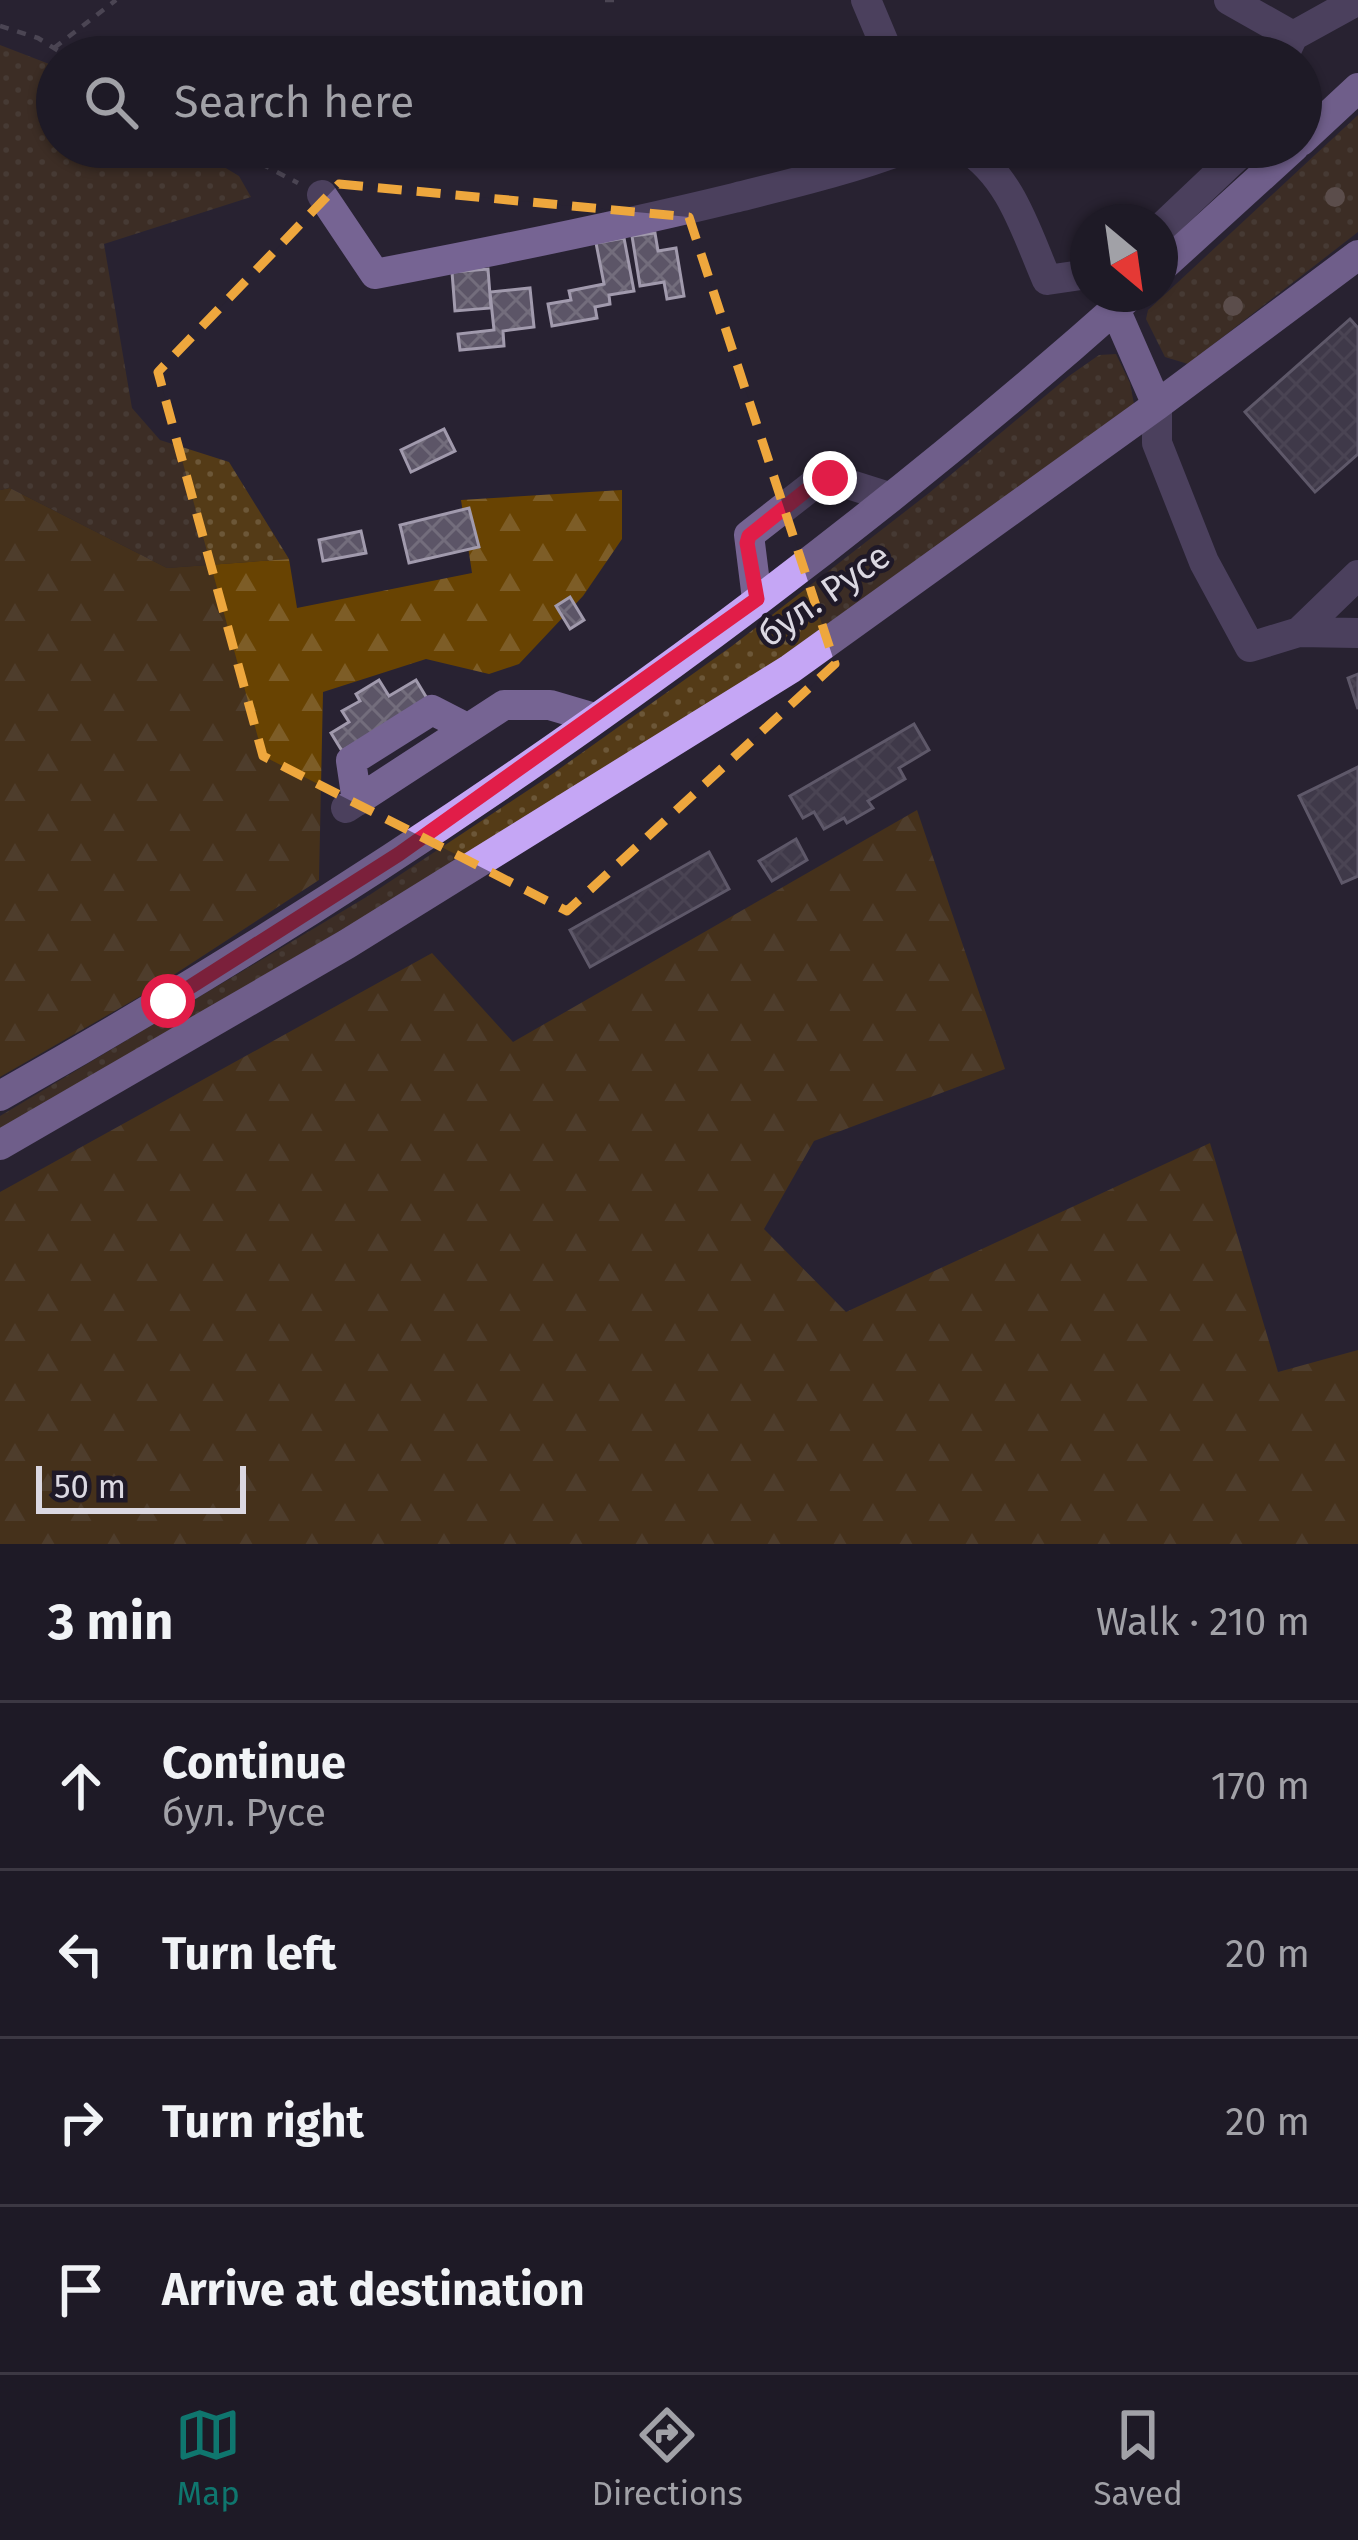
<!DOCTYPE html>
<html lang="en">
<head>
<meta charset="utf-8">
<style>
	:root { --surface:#1e1a26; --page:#2b2732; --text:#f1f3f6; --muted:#a1a1a7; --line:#3c3843; --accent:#0f766e }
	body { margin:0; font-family:"Fira Sans",sans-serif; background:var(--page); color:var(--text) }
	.compass { position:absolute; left:1070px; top:204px; width:108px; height:108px; border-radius:50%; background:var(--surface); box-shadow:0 3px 9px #0004; rotate:151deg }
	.scale { position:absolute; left:36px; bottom:30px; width:210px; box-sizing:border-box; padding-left:12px; border:6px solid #dbd8e2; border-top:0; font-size:33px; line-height:42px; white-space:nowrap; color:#dbd8e2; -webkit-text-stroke:9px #1f1928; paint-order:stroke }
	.stop { position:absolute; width:36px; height:36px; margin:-27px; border:9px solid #e11d48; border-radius:50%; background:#fff }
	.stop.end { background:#e11d48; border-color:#fff; box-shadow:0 3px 12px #0008 }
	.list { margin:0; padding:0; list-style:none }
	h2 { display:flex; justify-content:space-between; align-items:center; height:156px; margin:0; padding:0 48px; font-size:51px }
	h2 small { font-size:39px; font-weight:400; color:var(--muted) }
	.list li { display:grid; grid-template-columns:78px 1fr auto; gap:36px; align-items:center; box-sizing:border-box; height:168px; padding:0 48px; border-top:3px solid var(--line) }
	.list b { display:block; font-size:45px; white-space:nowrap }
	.list p { margin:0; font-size:39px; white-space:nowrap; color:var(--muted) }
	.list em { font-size:39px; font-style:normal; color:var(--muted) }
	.icon { flex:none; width:66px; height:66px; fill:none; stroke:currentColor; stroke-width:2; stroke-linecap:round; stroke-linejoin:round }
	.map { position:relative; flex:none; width:1358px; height:1544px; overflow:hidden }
	.search { position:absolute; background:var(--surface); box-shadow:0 3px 9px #0004; left:36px; right:36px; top:36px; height:132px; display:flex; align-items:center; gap:30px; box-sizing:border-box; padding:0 42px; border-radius:66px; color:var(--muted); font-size:45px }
	.sheet { height:828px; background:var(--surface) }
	nav { display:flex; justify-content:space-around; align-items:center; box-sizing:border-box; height:168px; border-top:3px solid var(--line); background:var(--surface); font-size:33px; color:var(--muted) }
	nav a { display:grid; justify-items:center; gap:6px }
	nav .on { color:var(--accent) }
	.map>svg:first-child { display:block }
</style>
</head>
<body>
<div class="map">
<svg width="1358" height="1544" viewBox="0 0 1358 1544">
	<defs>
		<pattern id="grass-dots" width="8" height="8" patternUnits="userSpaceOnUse" patternTransform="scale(3)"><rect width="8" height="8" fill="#543b17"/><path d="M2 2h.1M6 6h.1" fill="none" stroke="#6c5738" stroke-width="1.8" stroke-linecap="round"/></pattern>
		<pattern id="forest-firs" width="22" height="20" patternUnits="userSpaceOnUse" patternTransform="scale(3)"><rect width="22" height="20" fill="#684302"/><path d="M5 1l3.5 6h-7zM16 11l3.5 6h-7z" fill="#7d5d27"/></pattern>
		<pattern id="building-cross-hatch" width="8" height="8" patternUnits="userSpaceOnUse" patternTransform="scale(3)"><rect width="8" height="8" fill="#5c5567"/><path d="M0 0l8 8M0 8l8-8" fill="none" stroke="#736d7c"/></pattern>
	</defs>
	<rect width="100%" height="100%" fill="#282232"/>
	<path fill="url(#grass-dots)" d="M0,45L57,67V147H191L239,176L251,197L104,244L132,408L160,440L229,462L289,559L167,568L10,488L0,490Z
		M1358,115V232L1188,364L1165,357L1146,319L1148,310Z
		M1116,354L1130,383L1134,404L867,600L613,771L0,1130V1116L368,896L548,777L732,646L929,493L1069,376L1099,355Z"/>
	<path fill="url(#forest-firs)" d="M10,488L167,568L289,559L297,608L472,573L461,500L622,490V539L583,596L519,664L489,674L426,659L323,692L319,880L146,993L0,1077V490Z
		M917,810L1005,1069L814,1141L764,1229L846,1312L1210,1143L1278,1372L1358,1350V1544H0V1192L432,953L513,1042Z"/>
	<path fill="url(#building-cross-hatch)" stroke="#a19aad" stroke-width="3" d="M655,233L658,251L676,248L684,296L667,299L664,282L640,286L632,236Z
		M624,238L634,291L609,295L610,304L595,307L597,318L552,326L548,304L571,300L569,291L604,284L596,243Z
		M488,269L491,308L455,311L452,272Z
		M530,288L534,327L503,331L504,346L460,350L458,334L494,330L490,292Z
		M1350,319L1358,328V454L1315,492L1245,412Z
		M444,429L455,451L411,472L401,450Z
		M469,508L479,547L409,563L400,525Z
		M361,531L366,553L323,561L319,540Z
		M570,597L584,620L570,629L556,606Z
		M1358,674V709L1348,678Z
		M379,680L389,696L416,680L428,700L342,751L331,733L349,722L342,711L360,701L356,694Z
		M914,724L929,750L899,768L905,779L868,801L873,808L847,823L844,818L824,829L814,812L803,818L790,796Z
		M1358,767V876L1342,883L1299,796Z
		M796,839L807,860L772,881L759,861Z
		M709,852L729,889L590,967L570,930Z"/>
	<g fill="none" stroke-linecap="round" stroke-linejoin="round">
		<path stroke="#75707d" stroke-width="4.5" stroke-dasharray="9 9" stroke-linecap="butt" d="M605,0H614
			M0,26L38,38L68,57
			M54,48L116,0
			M229,147L298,183"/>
		<path stroke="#766493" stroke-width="30" d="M866,0L890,57
			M1229,0L1293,36
			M1283,57L1293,36L1358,0
			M964,147C1011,176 1026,232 1047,280L1088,274
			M322,195L375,274C495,251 615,227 734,198C794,183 853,169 910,147
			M1160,229L1237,156L1242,147
			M1157,405V443L1204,562L1250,647L1299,632L1358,633
			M757,599L749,535L818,481L829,478L889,497
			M1299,632L1358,575
			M357,801L351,761L432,710L467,728
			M346,808L504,705H550L594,718"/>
		<path stroke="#c5a6f5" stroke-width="30" d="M1301,141L1358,88
			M1160,269L1294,147
			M1115,309L1157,405
			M0,1096C399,871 790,599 1132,294
			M0,1145L347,944L790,669L1157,405L1358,255"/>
	</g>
	<g fill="#99806a">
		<circle cx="1335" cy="197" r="10"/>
		<circle cx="1233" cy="306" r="10"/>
	</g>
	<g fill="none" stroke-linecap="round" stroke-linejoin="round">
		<path stroke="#e11d48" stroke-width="15" d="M168,1001L399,854L757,599L747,543L749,536L818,481L830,478"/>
	</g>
	<path d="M0 0H1358V1544H0ZM339,184L689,217L835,664L567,911L263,756L158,372Z" fill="#282232" fill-opacity=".55" fill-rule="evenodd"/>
	<path fill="none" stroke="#eea73d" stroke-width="9" stroke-dasharray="24 15" stroke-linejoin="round" d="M339,184L689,217L835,664L567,911L263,756L158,372Z"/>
	<g text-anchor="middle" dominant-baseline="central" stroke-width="9" stroke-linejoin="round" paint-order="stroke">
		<g font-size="36" fill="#dbd8e2" stroke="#1f1928">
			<text transform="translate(824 595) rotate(-35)">бул. Русе</text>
		</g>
	</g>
</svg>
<svg class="compass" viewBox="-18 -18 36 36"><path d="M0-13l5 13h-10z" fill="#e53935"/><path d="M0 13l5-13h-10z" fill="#a1a1a7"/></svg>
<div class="scale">50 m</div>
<div class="stop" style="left:168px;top:1001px"></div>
<div class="stop end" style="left:830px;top:478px"></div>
<div class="search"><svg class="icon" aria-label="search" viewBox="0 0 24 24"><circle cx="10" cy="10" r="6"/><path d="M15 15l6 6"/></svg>Search here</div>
</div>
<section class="sheet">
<h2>3 min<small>Walk · 210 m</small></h2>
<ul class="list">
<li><svg class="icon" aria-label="ahead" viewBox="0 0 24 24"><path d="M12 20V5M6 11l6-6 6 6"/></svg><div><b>Continue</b><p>бул. Русе</p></div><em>170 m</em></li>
<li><svg class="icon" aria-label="left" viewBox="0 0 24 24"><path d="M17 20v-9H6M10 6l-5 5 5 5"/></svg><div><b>Turn left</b></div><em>20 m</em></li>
<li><svg class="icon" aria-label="right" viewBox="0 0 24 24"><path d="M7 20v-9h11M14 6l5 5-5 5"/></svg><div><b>Turn right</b></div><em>20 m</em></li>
<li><svg class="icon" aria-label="arrive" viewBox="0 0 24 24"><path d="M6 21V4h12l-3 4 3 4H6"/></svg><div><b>Arrive at destination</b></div></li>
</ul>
</section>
<nav>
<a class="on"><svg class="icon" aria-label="map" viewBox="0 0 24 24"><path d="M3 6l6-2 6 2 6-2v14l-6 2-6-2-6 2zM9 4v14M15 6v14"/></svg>Map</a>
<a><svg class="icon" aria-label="directions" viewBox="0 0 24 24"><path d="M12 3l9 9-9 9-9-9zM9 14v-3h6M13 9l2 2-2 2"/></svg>Directions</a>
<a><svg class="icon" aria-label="saved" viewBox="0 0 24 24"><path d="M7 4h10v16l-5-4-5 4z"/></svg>Saved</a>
</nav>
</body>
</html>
